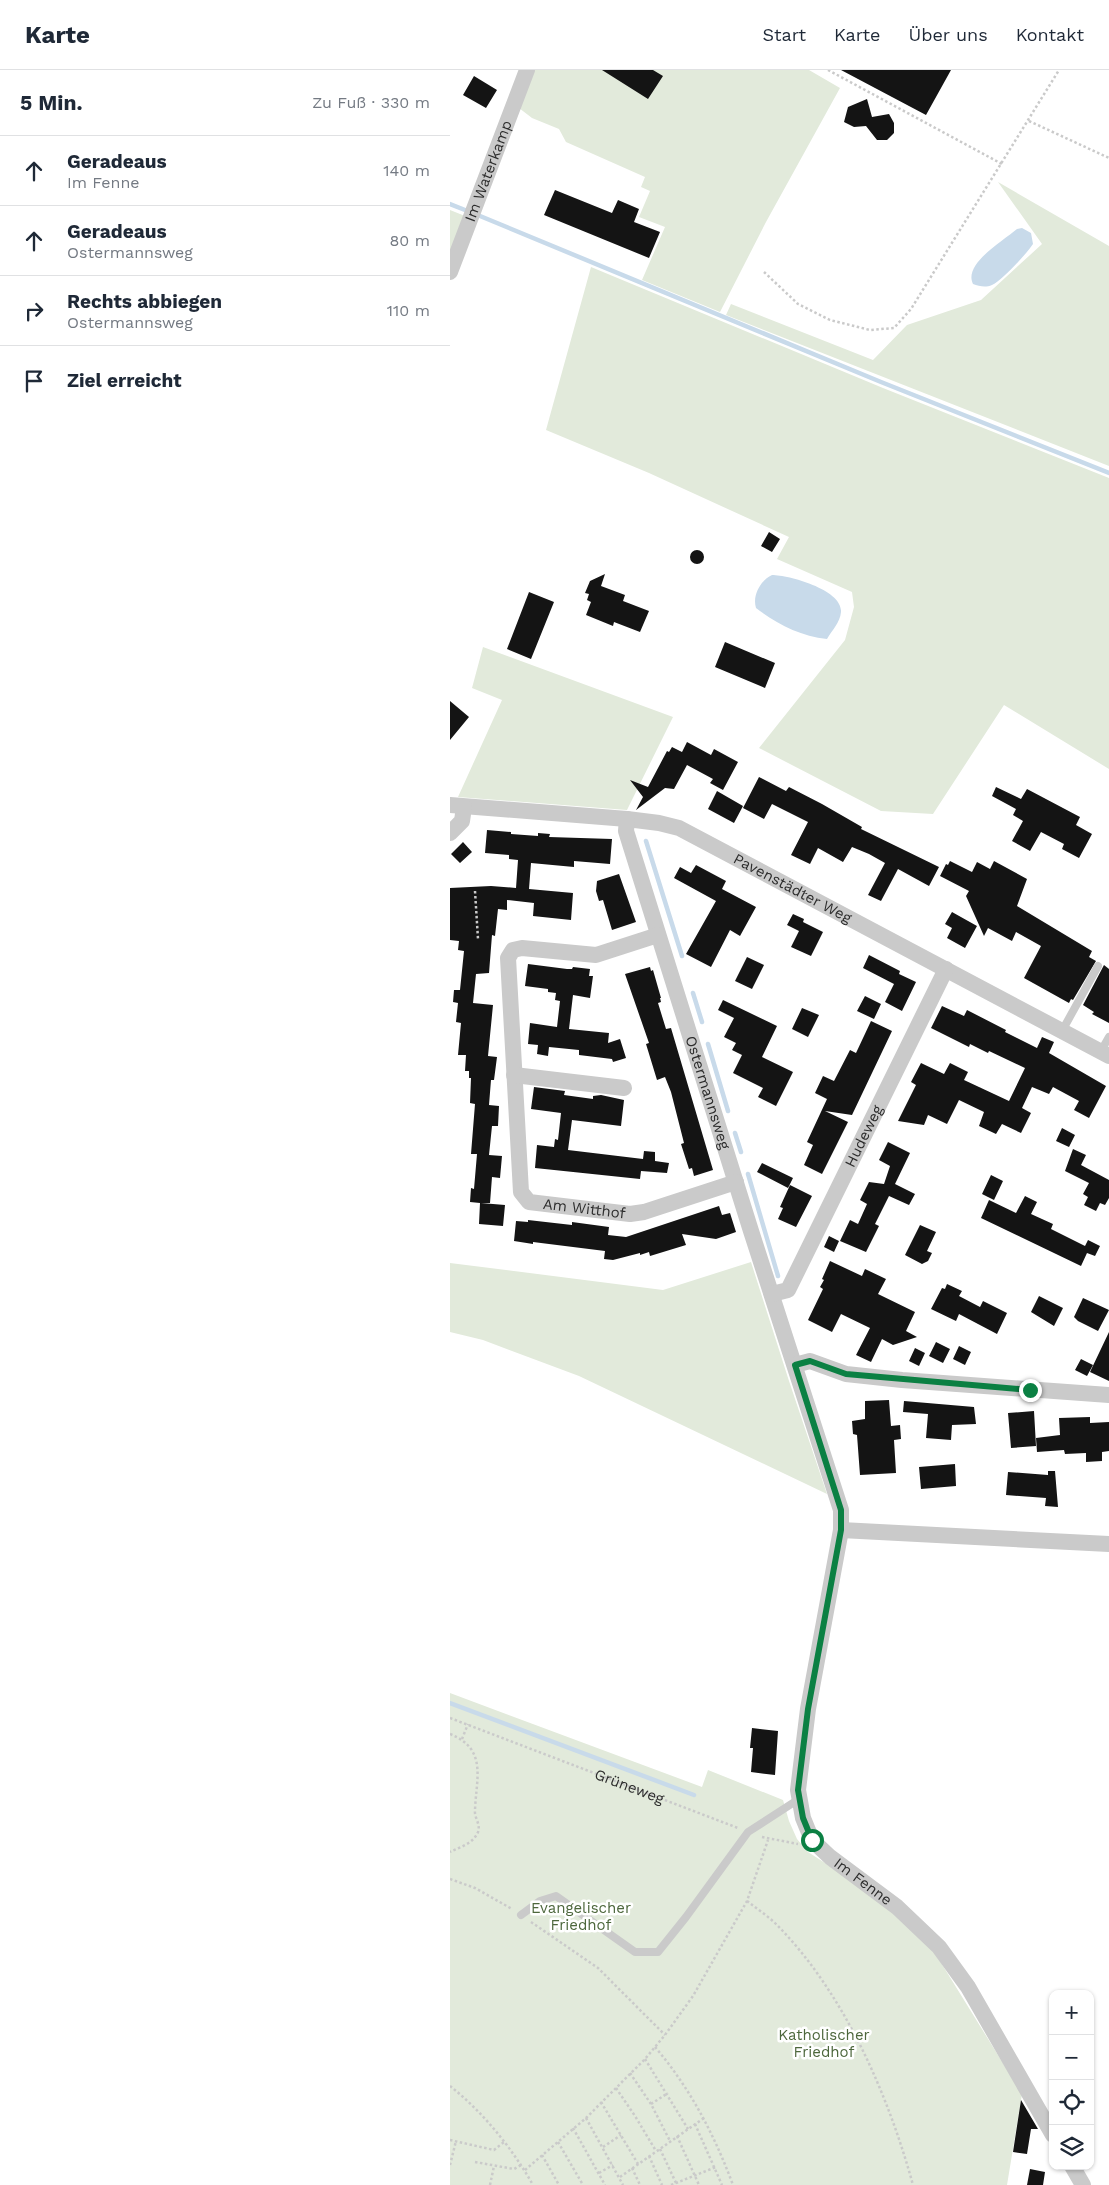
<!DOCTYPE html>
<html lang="de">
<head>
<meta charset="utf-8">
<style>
	:root { --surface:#fff; --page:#f2f2f3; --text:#1f2937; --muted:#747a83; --line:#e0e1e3 }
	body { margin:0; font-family:"Work Sans",sans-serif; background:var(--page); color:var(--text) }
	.controls { position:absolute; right:15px; bottom:15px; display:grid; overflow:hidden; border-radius:10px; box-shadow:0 1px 4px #0004 }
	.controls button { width:45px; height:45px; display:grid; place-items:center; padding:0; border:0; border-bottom:1px solid var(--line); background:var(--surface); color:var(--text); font:25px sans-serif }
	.stop { position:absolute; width:15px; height:15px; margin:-11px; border:4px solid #0b8043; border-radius:50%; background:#fff }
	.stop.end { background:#0b8043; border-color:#fff; box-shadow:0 1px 5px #0008 }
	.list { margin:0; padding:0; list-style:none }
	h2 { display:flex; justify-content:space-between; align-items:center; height:65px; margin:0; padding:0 20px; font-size:21px }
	h2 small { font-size:16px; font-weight:400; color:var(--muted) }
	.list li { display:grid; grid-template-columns:32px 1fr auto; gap:15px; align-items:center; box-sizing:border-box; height:70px; padding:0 20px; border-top:1px solid var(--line) }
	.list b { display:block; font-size:19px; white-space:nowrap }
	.list p { margin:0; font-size:16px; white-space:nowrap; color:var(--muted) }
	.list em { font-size:16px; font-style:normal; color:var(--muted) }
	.icon { flex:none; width:28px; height:28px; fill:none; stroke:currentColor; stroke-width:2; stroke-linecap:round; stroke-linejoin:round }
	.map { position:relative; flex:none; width:659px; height:2115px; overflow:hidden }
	header { display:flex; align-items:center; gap:30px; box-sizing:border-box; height:70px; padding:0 25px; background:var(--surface); border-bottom:1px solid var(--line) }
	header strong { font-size:24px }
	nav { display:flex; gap:28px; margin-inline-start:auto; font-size:18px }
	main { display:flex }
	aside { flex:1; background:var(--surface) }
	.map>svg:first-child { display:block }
</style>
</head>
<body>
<header>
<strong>Karte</strong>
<nav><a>Start</a><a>Karte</a><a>Über uns</a><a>Kontakt</a></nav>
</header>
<main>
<aside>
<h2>5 Min.<small>Zu Fuß · 330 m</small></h2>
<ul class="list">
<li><svg class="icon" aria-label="ahead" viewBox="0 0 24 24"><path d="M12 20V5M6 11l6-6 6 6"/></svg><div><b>Geradeaus</b><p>Im Fenne</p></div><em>140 m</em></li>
<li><svg class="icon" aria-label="ahead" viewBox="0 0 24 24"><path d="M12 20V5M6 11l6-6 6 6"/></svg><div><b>Geradeaus</b><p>Ostermannsweg</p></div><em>80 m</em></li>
<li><svg class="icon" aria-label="right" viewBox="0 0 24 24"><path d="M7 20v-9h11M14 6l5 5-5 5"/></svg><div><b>Rechts abbiegen</b><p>Ostermannsweg</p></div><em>110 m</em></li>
<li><svg class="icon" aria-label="arrive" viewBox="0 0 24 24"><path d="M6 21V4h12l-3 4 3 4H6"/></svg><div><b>Ziel erreicht</b></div></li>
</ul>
</aside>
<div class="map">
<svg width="659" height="2115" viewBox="0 0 659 2115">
	<rect width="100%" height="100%" fill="#fff"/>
	<path fill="#e2eadb" d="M83,0H359L390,18L316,152L270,242L192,210L215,157L189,147L200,121L191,117L195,107L116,72L109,59L82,48L69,38Z
		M548,112L659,176V396L276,245L281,234L423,290L457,255L531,230L592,174Z
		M0,140L15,146L0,188Z
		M141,197L433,318L659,408V699L554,635L483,744L431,741L309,678L395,570L404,537L402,522L327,489L339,467L199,403L96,360Z
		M33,577L223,647L177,740L8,727L52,630L22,618Z
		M301,1192L339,1311L377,1424L129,1306L33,1270L0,1262V1193L213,1220Z
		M0,1623L252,1717L258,1700L333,1730L339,1751L347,1769L358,1782L400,1809L445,1843L485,1883L572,2024L557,2115H0Z"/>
	<path fill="#c8daea" d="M572,158L581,163L583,174C577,183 552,211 542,215C535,218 529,216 523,214C513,194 553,171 567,159Z
		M322,505C339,505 393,520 391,542C390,553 382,560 377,569C350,566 327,554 306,538C302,525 311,510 322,505Z"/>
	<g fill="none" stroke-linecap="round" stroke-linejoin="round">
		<path stroke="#c8daea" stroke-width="4.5" d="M0,134L15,140
			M30,146L431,312L659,403
			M196,771L232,886
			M243,923L252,952
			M258,974L278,1041
			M285,1063L291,1082
			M298,1104L328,1206
			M0,1633L244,1725"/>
	</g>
	<path fill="#141414" d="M152,0H203L213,6L198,29Z
		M391,0H501L476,45Z
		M24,6L47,20L36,38L13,25Z
		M417,29L422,47L439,44L444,53V63L437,70H427L416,56L404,57L394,52L398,37Z
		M105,120L162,143L168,130L189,139L184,152L210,162L199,188L94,145Z
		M319,462L330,469L322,482L311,476Z
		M240 487a7 7 0 1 1 14 0a7 7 0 1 1-14 0Z
		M155,504L151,516L175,525L173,531L199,541L190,562L164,552L163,556L136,545L141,532L137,530L139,524L135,523L140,511Z
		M79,522L104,532L81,589L57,579Z
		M275,572L325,593L315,618L265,597Z
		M0,631L19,647L0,670Z
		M237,672L261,685L264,679L288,692L273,720L260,713L263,709L237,695L224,719L215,718L186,740L193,727L180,710L198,717L217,681L219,682L222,677L232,682Z
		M309,707L336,721L339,717L372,734L412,757L411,759L489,797L479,816L448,799L431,831L418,825L435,793L419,784L402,777L393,792L368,778L360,794L341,785L358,752L322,734L314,749L293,738Z
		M546,717L571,729L577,719L630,747L626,755L642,764L629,788L612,779L614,774L591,762L580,781L562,771L573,751L563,745L566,739L542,726Z
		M267,721L293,736L284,753L258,739Z
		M37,760L61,762V764L88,766V763L100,764L99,767L162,769L160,794L124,791V797L81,793L79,819L123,823L121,850L83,846L84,833L57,830V840L48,839L45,866L42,865L39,903L26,904L23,933L43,935L38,986L47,987L44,1010H41L39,1035L49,1036L48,1056H42L39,1085L52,1086L50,1108L42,1107L40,1133H31L55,1135L53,1156L29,1154L30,1133L20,1132L21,1118L24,1119L27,1084H21L25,1034L20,1033L21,1008H19V1001H15L16,985H8L11,953L6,952L8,933L3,932L4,920H10L14,881L8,880L9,871L0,870V818L41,816L66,818L68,790L59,789V785L35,783Z
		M13,772L22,782L10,793L1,784Z
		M500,791L522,802L527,792L540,799L544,791L577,809L567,836L642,881L639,887L646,891L623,930L621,929L619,933L574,908L591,876L566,862L562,871L538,858L534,866L516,826L519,821L490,806L496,794L498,795Z
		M246,795L276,811L272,819L306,837L290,866L280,860L261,897L236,884L266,831L224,808L230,797L241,803Z
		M169,804L186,852L162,860L153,830L149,831L146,821L147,811Z
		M502,842L527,856L515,878L497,868L502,858L495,854Z
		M343,844L354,849L353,852L373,862L361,886L341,877L349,861L337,855Z
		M419,885L450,901L449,904L466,912L452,941L435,932L444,914L413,898Z
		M297,887L314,895L302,919L285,911Z
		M78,894L117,899H122L123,897L140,899L139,906H143L140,928L123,925L119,959L159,963L158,973L170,969L176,988L163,992L162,989L129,985V980L99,977L98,986L87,984L88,975L78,974L80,953L107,957L110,931L105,930L106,923L98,922V919L75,916Z
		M654,895L659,899V953L642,944L644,942L633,935Z
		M200,897L201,901L203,900L211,928H210L211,932L208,933L216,959L221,958L263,1100L244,1106L242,1098L239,1099L231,1074L234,1073L221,1022L215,1007L207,1010L196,974L199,973L175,904Z
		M415,926L431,934L424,949L407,941Z
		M273,930L327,956L312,987L343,1002L326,1036L308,1027L313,1018L283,1003L292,985L282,980L286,973L274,967L284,948L268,940Z
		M492,936L514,946L517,940L556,960L555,962L587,978L592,967L604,972L599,983L656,1016L639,1048L624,1040L629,1031L603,1017L599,1024L582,1017L572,1038L581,1043L571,1063L552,1054L546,1064L529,1056L534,1042L509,1030L497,1054L478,1045L474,1055L448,1051L466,1015L461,1012L471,993L494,1004L500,993L518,1002L514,1010L559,1031L575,998L539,981L538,983L520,974L519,977L481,958Z
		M352,938L369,945L358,967L342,959Z
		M421,951L442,961L402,1045L375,1041L398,1052L372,1104L354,1095L363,1075L357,1072L377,1029L365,1023L373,1006L384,1011L400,980L406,983Z
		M84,1017L115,1021L114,1025L143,1029V1026L151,1025L174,1030L171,1056L122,1050L118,1080L193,1089L194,1081L205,1082V1091L219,1093L217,1103L191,1101L190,1109L85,1098L87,1075L104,1077L105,1069L108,1070L111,1043L81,1039Z
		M612,1058L625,1065L619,1077L606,1071Z
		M438,1072L460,1083L445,1114L465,1124L459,1135L439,1126L425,1154L429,1156L416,1182L390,1171L400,1150L408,1154L417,1134L410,1130L419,1112L434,1114L440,1096L429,1090Z
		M623,1079L636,1085L631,1095L659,1110V1128L655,1135L650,1133L646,1141L634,1135L638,1127L633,1124L639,1113L615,1101Z
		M312,1093L343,1108L338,1118L307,1102Z
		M541,1105L553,1111L544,1130L532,1124Z
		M340,1115L362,1126L346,1157L328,1149L333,1138L330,1137Z
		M575,1126L587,1132L581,1144L603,1154L601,1159L635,1176L638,1170L650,1176L645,1186L637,1183L631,1196L531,1148L539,1130L566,1143Z
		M269,1136L272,1145L280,1143L286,1162L266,1169L232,1164L236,1175L200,1186L199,1182L190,1185V1183L163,1190L154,1189L155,1181L83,1172V1174L64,1171L66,1151L78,1152V1150L122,1155V1152L159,1157L158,1165L176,1167Z
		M470,1155L486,1162L477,1181L482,1183L478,1191L472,1194L455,1185Z
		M379,1166L389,1171L384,1182L374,1177Z
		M380,1191L412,1206L415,1199L436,1209L428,1224L465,1242L456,1261L467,1267L443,1275L432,1269L421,1292L406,1285L420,1258L391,1244L382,1262L358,1250L373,1219L370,1217L374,1210L372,1209Z
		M497,1214L512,1221L509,1226L530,1237L533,1231L557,1243L547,1264L509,1244L506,1251L481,1239L492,1218L495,1219Z
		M589,1226L613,1238L604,1256L581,1242Z
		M633,1228L659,1240L648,1261L628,1251L624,1247Z
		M659,1262V1311L640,1302Z
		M486,1272L500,1279L493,1293L479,1286Z
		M509,1276L521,1282L515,1295L503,1289Z
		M465,1278L475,1283L469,1296L459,1291Z
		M631,1289L643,1295L637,1306L625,1300Z
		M439,1330L441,1356L450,1355L451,1369L444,1370L446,1403L410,1405L407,1365L403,1364L402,1351L415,1349V1331Z
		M454,1331L524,1337L526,1354L502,1355L501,1370L476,1368L478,1344L453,1342Z
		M584,1341L586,1376L561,1378L558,1343Z
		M640,1347V1353L659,1352V1381L652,1382V1391L636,1392V1383L615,1384L614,1380L587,1382L586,1368L610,1365L609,1348Z
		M505,1394L506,1416L471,1419L469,1397Z
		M598,1401H605L608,1437L595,1436L596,1428L556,1425L558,1402L598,1405Z
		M302,1658L328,1661L325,1705L301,1702L303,1678H300Z
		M571,2030L588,2059H581L577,2084L563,2082Z
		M580,2099L595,2102L593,2115H577Z"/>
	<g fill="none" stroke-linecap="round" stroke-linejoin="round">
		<g stroke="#cacaca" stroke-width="2.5" stroke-dasharray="2.5 2.5" stroke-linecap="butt">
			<path d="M378,0L552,94"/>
			<path d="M579,51L659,88"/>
			<path d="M314,202L348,234L380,250L420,260L444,258L461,239L609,0"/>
			<path d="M25,821L28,869"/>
			<path id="s1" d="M0,1648L288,1758"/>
			<path d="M0,1664C38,1679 26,1709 25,1740C24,1748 31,1754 28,1762C23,1774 10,1777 0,1782"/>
			<path d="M12,1669L18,1654"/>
			<path d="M312,1767L348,1774"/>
			<path d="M0,1809L25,1818L62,1839"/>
			<path d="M297,1831C307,1839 318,1846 327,1855C394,1923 438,2024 463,2115"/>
			<path d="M81,1852L148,1898L215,1965"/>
			<path d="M205,1977C240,2018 264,2064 283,2115"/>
			<path d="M195,1989L238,2059"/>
			<path d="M180,2003L201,2034L220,2071"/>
			<path d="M0,2016C33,2042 62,2078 83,2115"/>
			<path d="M166,2018L185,2046L206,2081"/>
			<path d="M151,2032L188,2094"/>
			<path d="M201,2034L218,2023"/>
			<path d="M136,2048L173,2115"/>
			<path d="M245,2054L272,2115"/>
			<path d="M123,2058L155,2115"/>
			<path d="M227,2066L249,2115"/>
			<path d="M0,2070L44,2080L54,2072"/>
			<path d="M108,2072L133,2115"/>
			<path d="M153,2077L171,2065"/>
			<path d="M210,2079L227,2115"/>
			<path d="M92,2085L109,2115"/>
			<path d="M199,2086L212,2115"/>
			<path d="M25,2092L64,2099L71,2095"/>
			<path d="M0,2095L6,2071"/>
			<path d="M182,2098L190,2115"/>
			<path d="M75,2100L136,2048L195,1989L215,1965L243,1926L297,1831L318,1770"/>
			<path d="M149,2103L163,2095"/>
			<path d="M170,2107L254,2048"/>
			<path d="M40,2115L44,2096"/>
			<path d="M221,2115L266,2097"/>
		</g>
		<path stroke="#cacaca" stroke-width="8" d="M612,961L648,896
			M651,981L659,967
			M71,1845L90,1831L106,1826L185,1882H208L236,1847L298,1762L349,1729"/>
		<g stroke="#cacaca" stroke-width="16">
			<path id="s2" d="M0,202L77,0"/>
			<path id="s3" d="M0,735L177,749L209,753L229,758L659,986"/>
			<path id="s4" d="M177,749L176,761L301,1161L391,1440V1460L358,1639L348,1720L353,1748L362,1770L380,1787L447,1837L489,1877L518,1917L603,2065"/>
			<path d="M0,763L12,751L14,737"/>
			<path id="s5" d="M208,865L146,885L72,878L63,880L58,888L71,1122L79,1132L180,1144L194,1142L286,1112"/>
			<path d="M64,1005L174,1018"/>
			<path id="s6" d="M322,1224L338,1220L496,899"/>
			<path d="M345,1295L360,1291L396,1304L452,1310L659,1325"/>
			<path d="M391,1460L659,1474"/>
			<path d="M622,2096L633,2115"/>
		</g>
	</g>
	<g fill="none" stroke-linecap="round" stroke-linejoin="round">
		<path stroke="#0b8043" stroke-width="6" d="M362,1770L353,1748L348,1720L358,1639L391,1460V1440L345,1295L360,1291L396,1304L580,1320"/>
	</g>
	<g text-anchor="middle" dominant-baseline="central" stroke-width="5" stroke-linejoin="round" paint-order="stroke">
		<g font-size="15" fill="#2d2d2d" stroke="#fff">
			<text stroke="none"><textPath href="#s2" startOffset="108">Im Waterkamp</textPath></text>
			<text stroke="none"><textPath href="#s3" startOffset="359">Pavenstädter Weg</textPath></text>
			<text stroke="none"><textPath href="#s4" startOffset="286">Ostermannsweg</textPath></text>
			<text stroke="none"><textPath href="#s6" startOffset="188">Hudeweg</textPath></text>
			<text stroke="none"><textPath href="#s5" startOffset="461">Am Witthof</textPath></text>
			<text stroke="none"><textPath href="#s1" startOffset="192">Grüneweg</textPath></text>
			<text stroke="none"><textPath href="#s4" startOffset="1126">Im Fenne</textPath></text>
		</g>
		<g font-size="15" fill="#4d673c" stroke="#fff">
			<text x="131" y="1838">Evangelischer<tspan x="131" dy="17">Friedhof</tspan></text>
			<text x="374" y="1965">Katholischer<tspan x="374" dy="17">Friedhof</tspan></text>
		</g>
	</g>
</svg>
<div class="controls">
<button>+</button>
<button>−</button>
<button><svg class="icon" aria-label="locate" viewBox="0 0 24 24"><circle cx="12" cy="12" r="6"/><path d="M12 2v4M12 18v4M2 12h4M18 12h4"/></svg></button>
<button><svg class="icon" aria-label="layers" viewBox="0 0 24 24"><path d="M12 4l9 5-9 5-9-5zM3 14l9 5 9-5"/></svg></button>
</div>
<div class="stop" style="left:362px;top:1770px"></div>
<div class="stop end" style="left:580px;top:1320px"></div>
</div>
</main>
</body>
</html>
